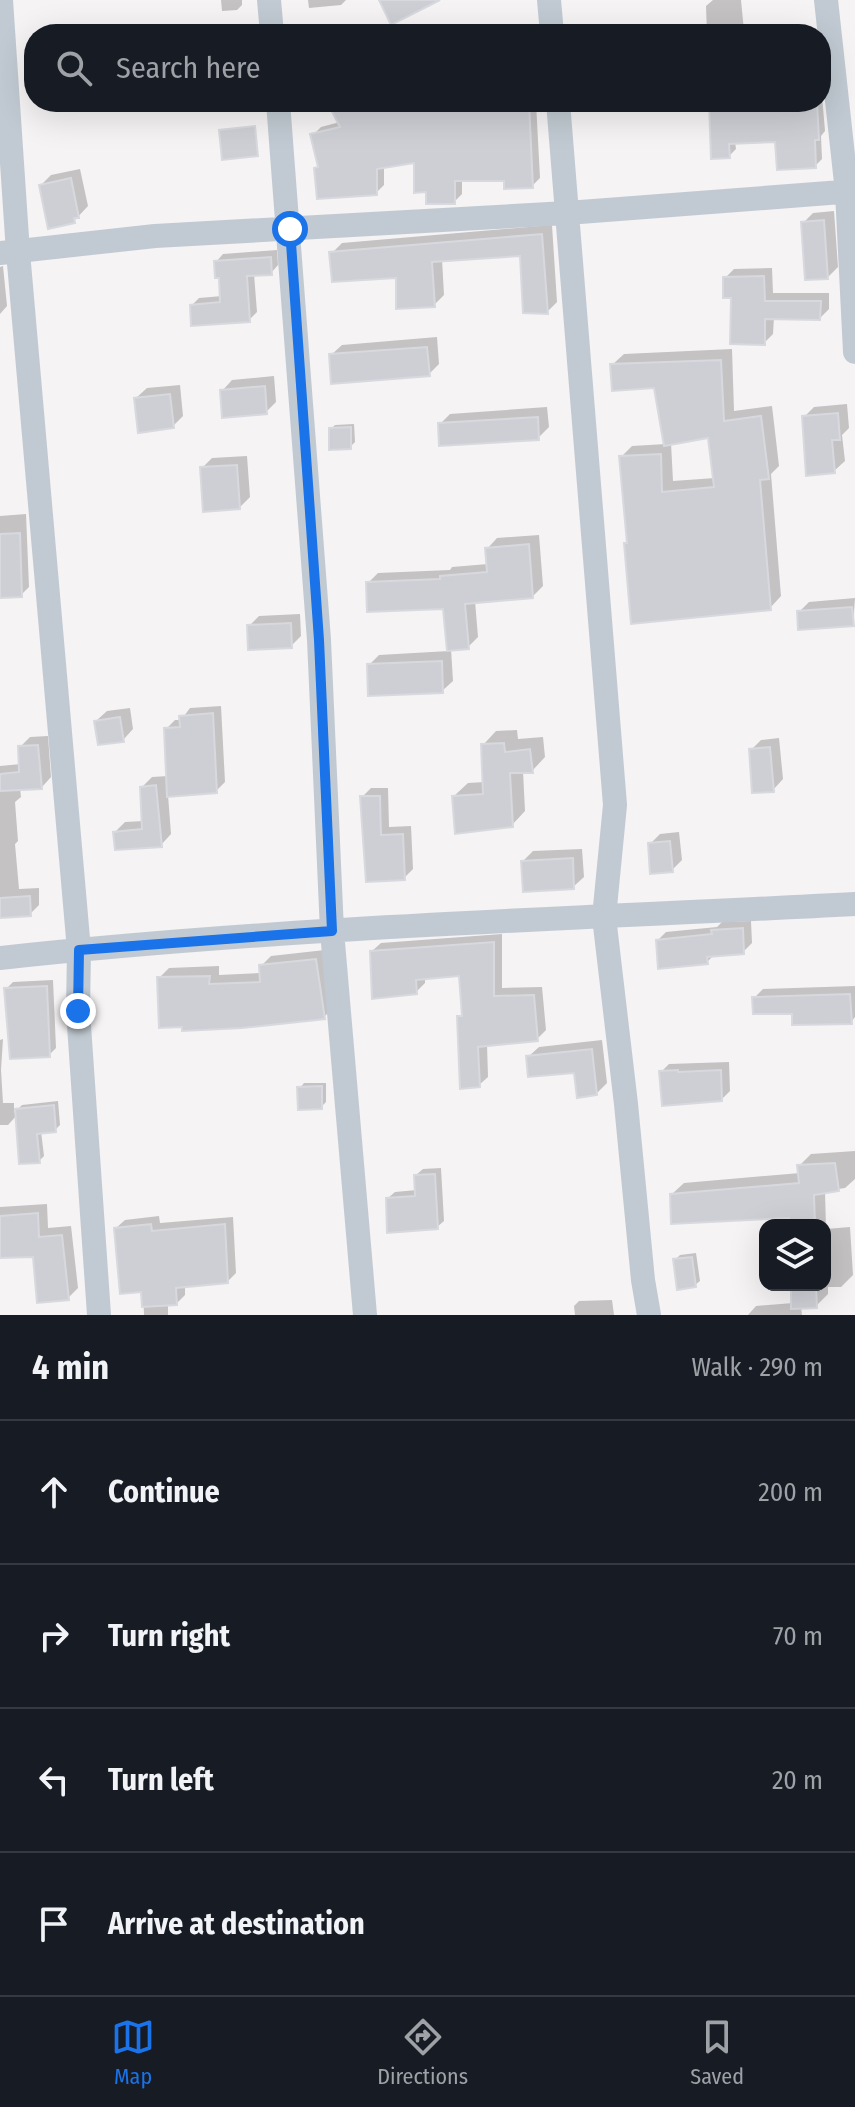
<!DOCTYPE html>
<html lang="en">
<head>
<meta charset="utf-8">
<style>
	:root { --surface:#171b24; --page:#20242c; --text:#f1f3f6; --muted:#9ea1a6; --line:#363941; --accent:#1a73e8 }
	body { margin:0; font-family:"Fira Sans Condensed",sans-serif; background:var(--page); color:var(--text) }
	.controls { position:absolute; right:24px; bottom:24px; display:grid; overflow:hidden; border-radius:16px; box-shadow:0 8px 32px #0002 }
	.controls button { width:72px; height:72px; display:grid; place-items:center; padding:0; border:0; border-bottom:2px solid var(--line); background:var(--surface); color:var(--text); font:40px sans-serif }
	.stop { position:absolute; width:24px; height:24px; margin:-18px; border:6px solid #1a73e8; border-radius:50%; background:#fff }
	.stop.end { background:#1a73e8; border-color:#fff; box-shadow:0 2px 8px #0008 }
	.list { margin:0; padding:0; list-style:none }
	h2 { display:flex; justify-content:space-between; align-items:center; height:104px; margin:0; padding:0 32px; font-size:34px }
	h2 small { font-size:26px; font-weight:400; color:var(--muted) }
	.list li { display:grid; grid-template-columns:52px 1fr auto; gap:24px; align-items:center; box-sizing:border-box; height:144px; padding:0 32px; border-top:2px solid var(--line) }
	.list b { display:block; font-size:30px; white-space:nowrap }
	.list em { font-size:26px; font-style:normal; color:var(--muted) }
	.icon { flex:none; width:44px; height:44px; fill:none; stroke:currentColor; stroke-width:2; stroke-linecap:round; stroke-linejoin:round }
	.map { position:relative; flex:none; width:855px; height:1315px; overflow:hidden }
	.search { position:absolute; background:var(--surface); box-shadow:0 8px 32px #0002; left:24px; right:24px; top:24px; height:88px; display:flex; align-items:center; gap:20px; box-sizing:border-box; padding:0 28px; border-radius:32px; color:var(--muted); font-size:30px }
	.sheet { height:680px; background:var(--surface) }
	nav { display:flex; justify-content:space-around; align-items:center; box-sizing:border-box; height:112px; border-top:2px solid var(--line); background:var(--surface); font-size:22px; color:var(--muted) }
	nav a { display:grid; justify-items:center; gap:4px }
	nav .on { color:var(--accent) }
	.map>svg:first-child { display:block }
</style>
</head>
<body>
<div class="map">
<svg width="855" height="1315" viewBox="0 0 855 1315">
	<rect width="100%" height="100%" fill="#f5f3f3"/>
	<path fill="#0003" fill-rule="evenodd" d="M221,0H242V5L237,10L222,11Z
		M308,0H346L341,5L309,8Z
		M713,0H741L744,31L816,28L817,34H707L706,6Z
		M821,84L825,131L821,136L822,159L815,166L777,140L735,142L736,149L729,156L711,102H821Z
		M330,102H536L540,178L532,186L506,178L462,179V194L454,202L428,190L415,161L384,166V185L376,193L320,166L313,135L321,127L340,122Z
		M80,169L88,206L74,221L41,185L51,175Z
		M834,211L838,267L828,277L803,223L813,213Z
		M552,225L557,302L547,312L522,254L442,259L444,295L434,305L398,275L332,253L342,243Z
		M277,250L278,265L271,273L254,274L257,312L249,320L192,305L199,298L222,296L221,276L216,262L223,254Z
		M3,266L7,306L0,314V267Z
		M772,268L773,293H829V309L820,318L774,317L773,334L764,343L733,296L725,278L734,269Z
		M437,337L439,364L429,374L331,355L342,345Z
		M732,349L734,411L772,406L779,466L771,474L781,596L770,608L629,541L621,457L632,446L666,444L656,386L612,365L624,354ZM710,436L715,478L673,481L671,443Z
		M274,376L276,402L266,412L222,391L232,380Z
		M180,385L183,416L173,426L136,398L147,388Z
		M847,404L849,428L842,435L845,461L834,471L804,417L814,407Z
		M547,407L549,427L538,438L440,424L450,414Z
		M354,424L355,442L350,447L331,429L335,425Z
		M247,456L250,497L240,507L202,468L212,458Z
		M26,514L29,587L21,595L0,597V516Z
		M539,535L543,586L533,596L475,601L478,637L468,647L451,649L453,681L442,691L369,665L379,655L449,651L445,607L368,583L378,573L450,570L452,567L488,564L487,549L497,538Z
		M855,598L853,624L799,612L809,602Z
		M300,614L301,636L291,646L249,626L259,616Z
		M221,706L225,782L216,791L168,795L171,834L161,845L115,832L125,822L144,821L142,787L152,777L168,776L166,729L175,720H181L190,708Z
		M130,708L133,729L123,740L96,721L107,711Z
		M517,730L518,739L543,737L545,757L532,771H523L525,811L512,825L454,796L468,783L485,782L483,745L496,731Z
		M48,736L51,777L42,787L20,788L21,797L15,802L18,841L15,844L19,889L39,888V905L30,914L0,916V766L21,764L20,747L30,737Z
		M779,738L783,779L773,790L751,750L761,740Z
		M371,788H388L389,827L411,826L413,869L404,878L368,880L362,797Z
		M679,832L682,860L672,870L650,844L660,834Z
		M582,849L584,877L573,887L523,861L533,851Z
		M751,921L752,943L743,952L715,954L707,962L658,940L666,932L717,927L722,922Z
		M502,934V988L542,987L546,1030L537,1039L487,1044L488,1077L479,1085L459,1017L464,1012L461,974L425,977V983L416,992L372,951L381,943Z
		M325,950L334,1007L324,1017L159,978L169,968L219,966V975L261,973V966L271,956Z
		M53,980L56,1048L49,1055L6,989L13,982Z
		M855,986V1017L851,1022L754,998L763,989Z
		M3,1039L1,1070L3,1103H14V1113L22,1105L58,1101L60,1125L55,1130L41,1131L44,1156L39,1161L18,1114L8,1125H0V1040Z
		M602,1040L607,1083L596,1094L576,1071L528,1057L539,1047Z
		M729,1062L730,1091L722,1099L661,1072L669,1064Z
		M304,1083H326V1102L321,1107L300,1088Z
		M855,1151V1179L845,1188L825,1191L826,1229L850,1227L853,1275L841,1287H828V1294L816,1306H801L802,1315H748L756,1306L793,1303V1285H825V1225H791V1216L672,1194L684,1183L800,1173L799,1166L811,1154Z
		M441,1168L444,1221L437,1227L388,1198L395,1192L417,1190L416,1175L423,1169Z
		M47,1204L48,1228L71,1226L78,1288L68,1298L35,1255L0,1256V1207Z
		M159,1216L160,1223L233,1217L236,1273L227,1282L185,1286V1295L176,1304H168V1315H144L143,1290L116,1228L125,1220Z
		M696,1253L700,1281L695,1285L675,1260L680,1255Z
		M612,1300L614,1315H575L574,1306L579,1301Z"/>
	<path fill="#cdcfd5" stroke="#d7d9de" stroke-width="2" d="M379,0H440L391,25Z
		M327,102H529L533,188L504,189V181H455V204H426V192L414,193V163L377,169V195L317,199L314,168L318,167L310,134L340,127Z
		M709,102H736V105L817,102L819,140H815L816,168L777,170L775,142L729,144L730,158L711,159Z
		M255,126L258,156L222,160L219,130Z
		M71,178L79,218H74L75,223L48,229L39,185Z
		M824,220L828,279L805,280L801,222Z
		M542,234L548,314L523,313L520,256L432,262L435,307L396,309V278L332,282L329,252Z
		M271,257L272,275L247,276L250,322L191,326L190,305L220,302L219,278H215L214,261Z
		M764,276L765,301H821L820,320L765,319V345L730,344L731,298H723V277Z
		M427,347L430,376L331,384L329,354Z
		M721,360L724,421L761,416L769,479L760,480L771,610L631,624L624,543H627L619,456L661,454L662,492L714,487L708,438L664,446L654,388L612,391L610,364Z
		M265,386L267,414L222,418L220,390Z
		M170,394L174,428L138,433L134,398Z
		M838,413L840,440H832L835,473L806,476L802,416Z
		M538,417L539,440L439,446L438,423Z
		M351,427V449L329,450V428Z
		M237,465L240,509L203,512L200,467Z
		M20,533L22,597L0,598V534Z
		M529,544L533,598L465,604L469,649L447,651L443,609L367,612L366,582L440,579V576L487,572L485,548Z
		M852,607L854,626L798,630L797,611Z
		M291,623L292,648L248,650L247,625Z
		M442,661L443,693L368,696L367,664Z
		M213,713L217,793L167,797L164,728L180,727L179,716Z
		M120,717L124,742L98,745L94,721Z
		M504,743L505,752L530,749L533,773H510L513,827L455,834L452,796L483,794L481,744Z
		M38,745L42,789L0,791V774L19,772L18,746Z
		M770,747L774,792L752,793L749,749Z
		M156,785L162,847L115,850L113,832L142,829L140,787Z
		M360,796H380L381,835L403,834L405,880L366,882Z
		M670,841L673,872L650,874L648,843Z
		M573,858L574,889L523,892L521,861Z
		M30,896L31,916L0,918V898Z
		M743,928L744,954L707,957L708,964L658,969L656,940L712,934L711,930Z
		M494,942V996L534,995L538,1041L478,1047L480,1087L460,1089L457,1016H462L459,976L416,980L417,994L372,999L370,951Z
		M316,959L325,1019L242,1028L182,1031V1027L159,1028L157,977L210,976L209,984L260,982L259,965Z
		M47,986L50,1057L10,1059L4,988Z
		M850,994L852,1024L792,1025V1014H753L752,997Z
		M592,1049L597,1095L577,1098L574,1073L528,1077L526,1056Z
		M678,1070V1072L721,1070L722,1101L662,1106L659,1071Z
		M322,1086V1109L298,1110L297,1087Z
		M54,1105L56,1132L37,1134L40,1163L19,1164L15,1109Z
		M835,1163L839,1191L814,1195L815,1225H789V1218L671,1224L670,1194L799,1183L797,1165Z
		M435,1174L438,1229L387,1233L386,1198L415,1196L414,1175Z
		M38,1213L39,1237L62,1235L69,1300L37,1303L33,1257L0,1258V1216Z
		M151,1224L152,1231L225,1224L228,1283L176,1288L177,1305L142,1307L141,1292L120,1294L114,1228Z
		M692,1257L696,1287L677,1290L673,1259Z
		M791,1285H816L817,1308L791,1309Z"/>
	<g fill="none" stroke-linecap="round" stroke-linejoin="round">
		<path stroke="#c1cad2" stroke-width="24" d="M1,0L18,252L79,950L78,1011L99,1315
			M269,0L272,34
			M549,0L552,34
			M826,0L847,192L855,352
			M278,102L319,640L332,931L365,1315
			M558,102L615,805L604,917L626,1104L643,1280L649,1315
			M0,253L155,236L567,213L855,191
			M0,958C284,927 570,919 855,904"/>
	</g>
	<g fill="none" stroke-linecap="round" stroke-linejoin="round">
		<path stroke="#1a73e8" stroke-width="10" d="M78,1011L79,950L332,931L319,640L290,229"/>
	</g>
</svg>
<div class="controls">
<button><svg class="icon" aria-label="layers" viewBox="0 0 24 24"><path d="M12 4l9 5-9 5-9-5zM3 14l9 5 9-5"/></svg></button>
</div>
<div class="stop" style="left:290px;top:229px"></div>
<div class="stop end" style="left:78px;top:1011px"></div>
<div class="search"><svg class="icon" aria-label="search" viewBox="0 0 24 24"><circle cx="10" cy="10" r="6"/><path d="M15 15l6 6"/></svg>Search here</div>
</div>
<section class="sheet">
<h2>4 min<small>Walk · 290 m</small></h2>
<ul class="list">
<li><svg class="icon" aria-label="ahead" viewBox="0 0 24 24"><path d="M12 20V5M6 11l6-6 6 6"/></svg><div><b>Continue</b></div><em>200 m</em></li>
<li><svg class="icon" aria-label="right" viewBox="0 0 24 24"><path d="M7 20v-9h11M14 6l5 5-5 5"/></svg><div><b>Turn right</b></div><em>70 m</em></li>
<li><svg class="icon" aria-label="left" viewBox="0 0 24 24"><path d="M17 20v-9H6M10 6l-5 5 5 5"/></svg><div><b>Turn left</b></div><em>20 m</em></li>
<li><svg class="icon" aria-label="arrive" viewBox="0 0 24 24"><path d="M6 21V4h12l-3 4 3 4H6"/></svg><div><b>Arrive at destination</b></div></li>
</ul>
</section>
<nav>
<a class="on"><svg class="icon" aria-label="map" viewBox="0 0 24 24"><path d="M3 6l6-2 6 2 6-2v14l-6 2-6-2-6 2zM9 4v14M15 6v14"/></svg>Map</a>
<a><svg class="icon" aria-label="directions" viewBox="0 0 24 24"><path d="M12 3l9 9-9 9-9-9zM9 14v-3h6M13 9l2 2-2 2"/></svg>Directions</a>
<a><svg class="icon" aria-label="saved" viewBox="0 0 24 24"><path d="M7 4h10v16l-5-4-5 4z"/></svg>Saved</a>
</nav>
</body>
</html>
